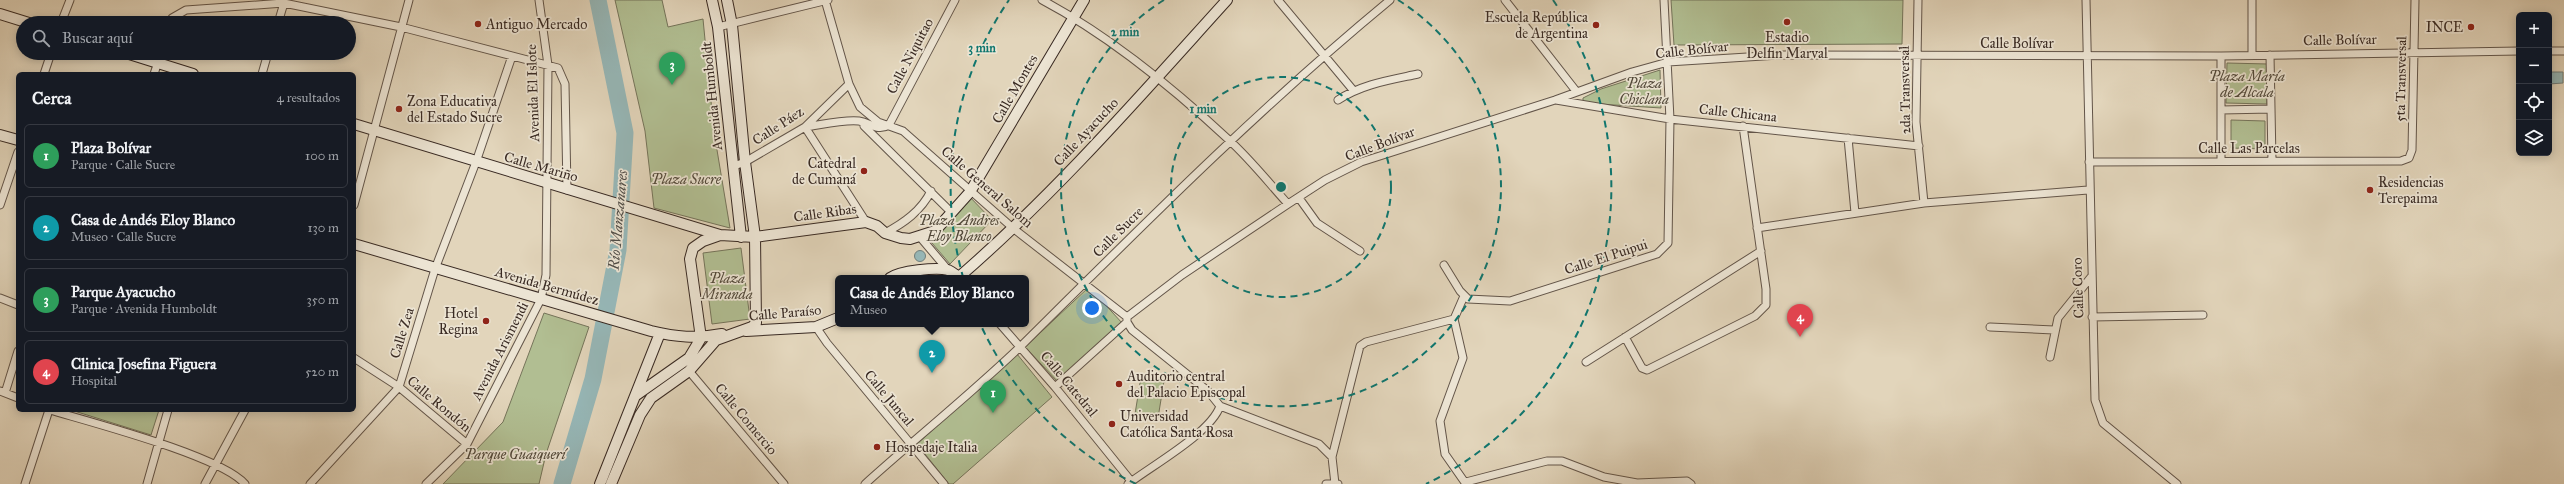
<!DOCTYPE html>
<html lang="es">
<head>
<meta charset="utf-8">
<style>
	:root { --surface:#171b24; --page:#20242c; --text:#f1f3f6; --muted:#9ea1a6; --line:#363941; --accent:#1a73e8 }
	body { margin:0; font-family:"IM FELL Great Primer",serif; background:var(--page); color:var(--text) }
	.controls { position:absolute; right:12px; top:12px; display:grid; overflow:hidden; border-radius:6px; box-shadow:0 2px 10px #0003 }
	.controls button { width:36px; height:36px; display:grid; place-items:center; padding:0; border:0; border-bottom:1px solid var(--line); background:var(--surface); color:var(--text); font:20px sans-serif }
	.you { position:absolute; left:1092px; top:308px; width:14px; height:14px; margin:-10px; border:3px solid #fff; border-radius:50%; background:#1a73e8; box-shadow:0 0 0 6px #1a73e833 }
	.badge { display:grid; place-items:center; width:26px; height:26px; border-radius:50%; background:var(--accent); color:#fff; font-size:13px; font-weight:700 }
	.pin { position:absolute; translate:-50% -33px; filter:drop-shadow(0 1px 2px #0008) }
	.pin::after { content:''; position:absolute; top:21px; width:14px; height:12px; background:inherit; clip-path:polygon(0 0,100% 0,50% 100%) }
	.popup { position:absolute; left:835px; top:275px; width:194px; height:52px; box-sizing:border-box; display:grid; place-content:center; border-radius:6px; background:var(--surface); filter:drop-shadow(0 1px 3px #0005); font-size:13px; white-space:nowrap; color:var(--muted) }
	.popup b { font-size:15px; color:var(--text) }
	.popup::after { content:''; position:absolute; left:50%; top:100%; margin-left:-8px; border:8px solid transparent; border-top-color:var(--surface) }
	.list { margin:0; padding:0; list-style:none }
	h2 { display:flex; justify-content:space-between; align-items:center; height:52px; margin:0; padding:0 16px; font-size:17px }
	h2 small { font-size:13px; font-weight:400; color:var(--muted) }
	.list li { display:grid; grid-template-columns:26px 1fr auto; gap:12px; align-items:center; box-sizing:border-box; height:64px; margin:0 8px 8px; padding:0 8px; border:1px solid var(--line); border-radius:6px }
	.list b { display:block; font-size:15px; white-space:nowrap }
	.list p { margin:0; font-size:13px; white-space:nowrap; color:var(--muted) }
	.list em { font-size:13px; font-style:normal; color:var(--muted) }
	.icon { flex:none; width:22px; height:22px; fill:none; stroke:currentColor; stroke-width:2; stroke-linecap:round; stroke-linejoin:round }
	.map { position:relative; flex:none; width:2564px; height:484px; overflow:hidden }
	.search { position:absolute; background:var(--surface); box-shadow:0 2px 10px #0003; left:16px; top:16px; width:340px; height:44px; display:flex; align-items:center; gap:10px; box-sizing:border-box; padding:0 14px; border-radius:22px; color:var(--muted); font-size:15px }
	.panel { position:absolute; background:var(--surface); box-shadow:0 2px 10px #0003; left:16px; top:72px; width:340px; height:340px; border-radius:6px }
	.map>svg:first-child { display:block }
</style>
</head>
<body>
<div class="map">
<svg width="2564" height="484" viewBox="0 0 2564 484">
	<rect width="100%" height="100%" fill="#e2d5bb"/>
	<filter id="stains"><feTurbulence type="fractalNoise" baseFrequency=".005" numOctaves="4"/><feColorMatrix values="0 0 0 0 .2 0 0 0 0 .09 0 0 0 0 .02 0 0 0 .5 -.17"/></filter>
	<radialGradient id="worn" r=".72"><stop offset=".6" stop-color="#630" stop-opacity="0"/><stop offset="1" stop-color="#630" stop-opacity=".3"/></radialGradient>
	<path fill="#b1be92" stroke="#75745a" d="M615,0H662L668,27L703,19L714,132L730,228L654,208L645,131Z
		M1671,0H1903L1902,44L1674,45Z
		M2227,63L2268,64L2267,104L2226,103Z
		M1660,70L1661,108L1583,103V98L1601,89Z
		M2231,120L2265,121V149L2231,148Z
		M967,194L992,220L950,264L926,236Z
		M741,248L750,319L712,324L703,253Z
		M1089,287L1123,324L1057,381L1025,347Z
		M544,313L589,327L546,454L539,484H443L503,422Z
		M1017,354L1052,397L953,484H949L917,444Z
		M1141,377L1164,381L1158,418L1135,414Z
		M71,410H159L151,435Z"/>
	<path fill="#96b7b7" stroke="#717f7c" d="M2549,72H2563V83L2549,84Z
		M914.5 256a5.5 5.5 0 1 1 11 0a5.5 5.5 0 1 1-11 0Z"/>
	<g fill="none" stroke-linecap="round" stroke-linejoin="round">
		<path stroke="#96b7b7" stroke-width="17" d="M562,484L593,379L618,250L625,133L598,0"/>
		<defs>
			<path id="street" d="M825,0L849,84L860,107L878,122L903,131L1014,229L1127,317
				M1042,0C1110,36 1172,87 1229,140C1250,159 1269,183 1288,204
				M1278,0L1353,90
				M1505,0L1576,91
				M1918,0L1916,122L1924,203
				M2086,0L2095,400L2103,423L2177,484
				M2252,0V55
				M61,23L70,0
				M171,23L172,18L186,10L284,3L401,27L558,68L565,84L567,190
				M278,23L284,3
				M718,27L828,0
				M2549,51H2564
				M2270,55L2272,161
				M2221,56V161
				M44,74L51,53
				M154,74L161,53
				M262,74L268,53
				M1338,100C1362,84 1390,80 1418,74
				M1556,100L1670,119L1919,146
				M2221,110L2271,109
				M864,126L952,213
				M1848,138L1855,213
				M2089,162L2401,161L2409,158L2412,150L2415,0
				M734,166L745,162L805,127L849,84
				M1299,198L1317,223L1360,251
				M0,205L18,152
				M354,205L409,0
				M866,222L805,127C820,125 845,119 859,121C871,123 877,132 889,125L955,0
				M1757,228L1924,203L2088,190
				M885,233C904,223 921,211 931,191
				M920,237L948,270
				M1444,265L1460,291L1468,299L1510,301L1657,254L1668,243L1670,119L1664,0
				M0,298L18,305
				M2092,317L2203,315
				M1454,319L1463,358L1440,421L1445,454L1466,484
				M1454,319L1464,296
				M1127,322L1132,330L1208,391L1220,406L1319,444L1332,457
				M1000,324L1055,387L1131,481
				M816,327L827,343L944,484
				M1990,327L2054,330
				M1625,337L1642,368L1647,370L1755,316L1766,305V289L1743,126
				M2050,357L2058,318L2091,277
				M354,358L399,387L467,444
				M1586,362L1761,251
				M689,371L784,484
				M1055,387L1127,322V317L1182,275L1288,204L1325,180L1361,162L1555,100L1632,72L1668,62L1779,55L2221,56L2519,51
				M0,391L18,398
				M5,393L18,351
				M50,410C90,422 221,456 245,484
				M1466,482L1547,461H1562L1604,477L1637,483L1687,481L1691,484
				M25,484L49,410
				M147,484L168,410
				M205,484L245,410
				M310,484L399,387L435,269L476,162L512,56
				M426,484L467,444L541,299L546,275L548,65L539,0
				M865,484C916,438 971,394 1021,346C1141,227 1259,108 1390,0
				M1128,484C1151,466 1211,433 1220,406
				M1326,484H1338
				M1335,484L1332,457L1360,346L1366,342L1454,319"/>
			<path id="secondary" d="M712,0L718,27L741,237
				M0,14L29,23
				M126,53L193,74
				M354,124L720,235
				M0,135L18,140
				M354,244L651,331C676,337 696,339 722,334
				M890,278C900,271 936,267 948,270C952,272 956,275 959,277C1056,193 1141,95 1227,0
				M746,331L816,327L838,318
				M635,396L660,333
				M600,484L635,396L689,358L701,338L690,259L693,248L703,241L720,235L755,237L866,222L877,226L885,233L901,238L910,239L935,231L970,192L1084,0
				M611,484L640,415L651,398L689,371L716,340L752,327L756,323L755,237L745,162L732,25L727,0"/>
		</defs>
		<use href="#street" stroke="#635549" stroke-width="9"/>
		<use href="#secondary" stroke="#392a23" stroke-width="12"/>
		<use href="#street" stroke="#ece4d3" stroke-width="7"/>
		<use href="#secondary" stroke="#ece4d3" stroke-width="10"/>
	</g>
	<g fill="none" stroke="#0f766e" stroke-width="2" stroke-dasharray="7 5">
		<circle cx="1281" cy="187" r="110"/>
		<path d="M1398 0A220 220 0 1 1 1164 0"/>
		<path d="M1136 484A330 330 0 0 1 1009 0M1553 0A330 330 0 0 1 1426 484"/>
	</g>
	<g fill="#8f2418" stroke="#ece4d3" stroke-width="1.5">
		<circle cx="1787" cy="22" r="4"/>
		<circle cx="478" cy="24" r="4"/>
		<circle cx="1596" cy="25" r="4"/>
		<circle cx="2471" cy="27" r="4"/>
		<circle cx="399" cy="109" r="4"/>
		<circle cx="864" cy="171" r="4"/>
		<circle cx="2370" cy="190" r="4"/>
		<circle cx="486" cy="321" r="4"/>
		<circle cx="1119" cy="384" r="4"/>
		<circle cx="1112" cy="424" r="4"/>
		<circle cx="877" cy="447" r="4"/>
	</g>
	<g text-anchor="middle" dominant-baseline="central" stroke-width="3.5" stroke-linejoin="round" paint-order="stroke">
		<g font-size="14" fill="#392a23" stroke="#ece4d3" text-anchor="start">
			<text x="1588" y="17" text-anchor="end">Escuela República<tspan x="1588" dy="16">de Argentina</tspan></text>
			<text x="486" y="24">Antiguo Mercado</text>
			<text x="2463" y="27" text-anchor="end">INCE</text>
			<text x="1787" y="37" text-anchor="middle">Estadio<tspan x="1787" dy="16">Delfin Marval</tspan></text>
			<text x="407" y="101">Zona Educativa<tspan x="407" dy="16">del Estado Sucre</tspan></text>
			<text x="856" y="163" text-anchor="end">Catedral<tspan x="856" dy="16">de Cumaná</tspan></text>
			<text x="2378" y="182">Residencias<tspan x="2378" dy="16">Terepaima</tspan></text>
			<text x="478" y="313" text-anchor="end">Hotel<tspan x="478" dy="16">Regina</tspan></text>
			<text x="1127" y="376">Auditorio central<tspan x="1127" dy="16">del Palacio Episcopal</tspan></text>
			<text x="1120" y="416">Universidad<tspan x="1120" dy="16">Católica Santa Rosa</tspan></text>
			<text x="885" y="447">Hospedaje Italia</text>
		</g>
		<g font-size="14" fill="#392a23" stroke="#ece4d3">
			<text transform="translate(2340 40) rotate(-1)">Calle Bolívar</text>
			<text x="2017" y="43">Calle Bolívar</text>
			<text transform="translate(1692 50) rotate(-6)">Calle Bolívar</text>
			<text transform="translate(910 56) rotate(-62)">Calle Niquitao</text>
			<text transform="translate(2401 79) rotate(-89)">5ta Transversal</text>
			<text transform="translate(1015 89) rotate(-60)">Calle Montes</text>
			<text transform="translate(1905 90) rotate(-91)">2da Transversal</text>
			<text transform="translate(533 93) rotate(-92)">Avenida El Islote</text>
			<text transform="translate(712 96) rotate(-96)">Avenida Humboldt</text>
			<text transform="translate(1738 113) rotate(6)">Calle Chicana</text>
			<text transform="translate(778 126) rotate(-33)">Calle Páez</text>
			<text transform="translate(1086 132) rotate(-47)">Calle Ayacucho</text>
			<text transform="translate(1380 144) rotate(-21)">Calle Bolívar</text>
			<text x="2249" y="148">Calle Las Parcelas</text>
			<text transform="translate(541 167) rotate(16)">Calle Mariño</text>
			<text transform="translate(987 187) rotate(41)">Calle General Salom</text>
			<text transform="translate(825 213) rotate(-8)">Calle Ribas</text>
			<text transform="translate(1118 232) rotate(-45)">Calle Sucre</text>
			<text transform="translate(1606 257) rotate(-18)">Calle El Puipui</text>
			<text transform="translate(547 286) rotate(16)">Avenida Bermúdez</text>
			<text transform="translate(2078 288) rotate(-92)">Calle Coro</text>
			<text transform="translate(785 313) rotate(-5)">Calle Paraíso</text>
			<text transform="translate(402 333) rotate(-73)">Calle Zea</text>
			<text transform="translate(500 351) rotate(-63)">Avenida Arismendi</text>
			<text transform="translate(1069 384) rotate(50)">Calle Catedral</text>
			<text transform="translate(889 398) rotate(50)">Calle Juncal</text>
			<text transform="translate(439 404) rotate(40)">Calle Rondón</text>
			<text transform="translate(746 419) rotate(50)">Calle Comercio</text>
		</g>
		<g font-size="14" font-style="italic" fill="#514839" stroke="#ece4d3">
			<text x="2247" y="76">Plaza María<tspan x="2247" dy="16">de Alcala</tspan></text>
			<text x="1644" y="83">Plaza<tspan x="1644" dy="16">Chiclana</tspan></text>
			<text x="686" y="179">Plaza Sucre</text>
			<text x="959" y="220">Plaza Andres<tspan x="959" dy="16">Eloy Blanco</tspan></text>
			<text x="727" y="278">Plaza<tspan x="727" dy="16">Miranda</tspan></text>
			<text x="515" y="454">Parque Guaiquerí</text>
		</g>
		<g font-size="15" font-style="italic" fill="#504d48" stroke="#ece4d3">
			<text transform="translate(618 220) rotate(-85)">Río Manzanares</text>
		</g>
	</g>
	<circle cx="1281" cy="187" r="6" fill="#0f766e" stroke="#ece4d3" stroke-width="2"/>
	<g font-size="12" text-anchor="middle" font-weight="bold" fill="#0f766e" stroke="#ece4d3" stroke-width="3.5" stroke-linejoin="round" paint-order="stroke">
		<text x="1125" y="36">2 min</text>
		<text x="982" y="52">3 min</text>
		<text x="1203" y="113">1 min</text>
	</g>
	<rect width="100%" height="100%" filter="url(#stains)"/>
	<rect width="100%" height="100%" fill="url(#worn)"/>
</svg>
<div class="controls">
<button>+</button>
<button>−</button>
<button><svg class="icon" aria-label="locate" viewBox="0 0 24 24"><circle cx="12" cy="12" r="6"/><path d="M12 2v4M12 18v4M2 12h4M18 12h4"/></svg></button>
<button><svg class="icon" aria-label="layers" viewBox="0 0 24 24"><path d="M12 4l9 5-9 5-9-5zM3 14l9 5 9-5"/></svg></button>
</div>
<div class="you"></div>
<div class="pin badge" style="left:993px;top:413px;background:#2e9e5b">1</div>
<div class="pin badge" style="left:932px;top:373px;background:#0f9aa8">2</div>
<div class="popup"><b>Casa de Andés Eloy Blanco</b>Museo</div>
<div class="pin badge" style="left:672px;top:85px;background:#2e9e5b">3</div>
<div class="pin badge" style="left:1800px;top:337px;background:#e0444e">4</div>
<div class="search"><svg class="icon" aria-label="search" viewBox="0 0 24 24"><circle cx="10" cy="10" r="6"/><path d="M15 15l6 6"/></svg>Buscar aquí</div>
<section class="panel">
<h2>Cerca<small>4 resultados</small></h2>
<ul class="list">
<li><span class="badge" style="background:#2e9e5b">1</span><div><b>Plaza Bolívar</b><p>Parque · Calle Sucre</p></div><em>100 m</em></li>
<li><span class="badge" style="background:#0f9aa8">2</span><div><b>Casa de Andés Eloy Blanco</b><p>Museo · Calle Sucre</p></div><em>130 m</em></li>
<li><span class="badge" style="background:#2e9e5b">3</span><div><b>Parque Ayacucho</b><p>Parque · Avenida Humboldt</p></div><em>350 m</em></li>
<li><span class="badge" style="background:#e0444e">4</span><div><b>Clinica Josefina Figuera</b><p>Hospital</p></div><em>520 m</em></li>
</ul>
</section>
</div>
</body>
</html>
